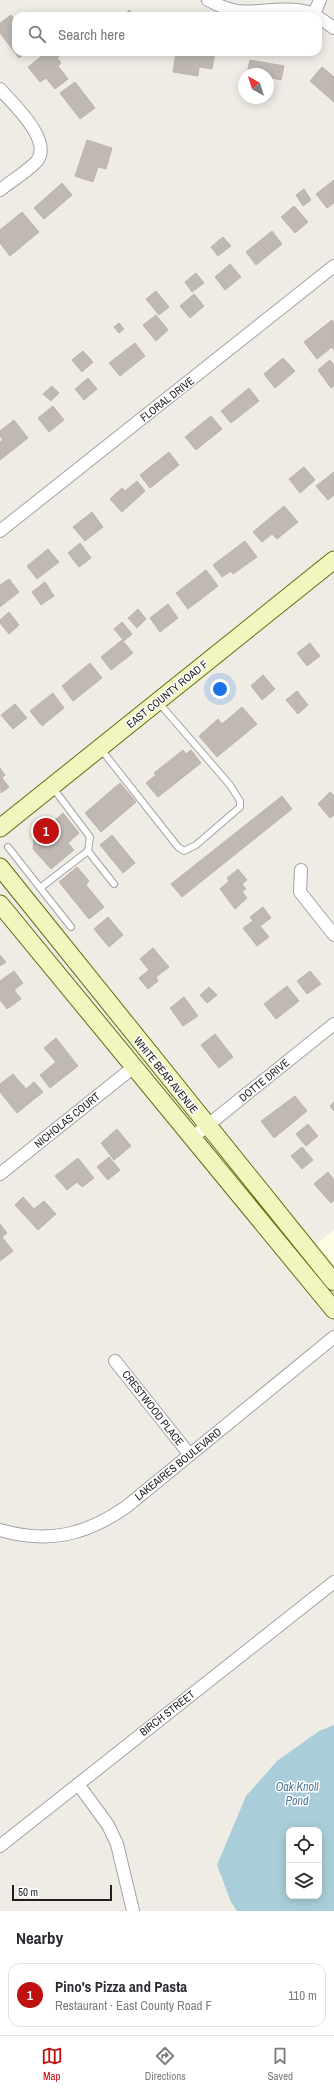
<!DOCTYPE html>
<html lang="en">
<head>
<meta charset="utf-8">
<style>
	:root { --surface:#fff; --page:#f2f2f3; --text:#2b2b33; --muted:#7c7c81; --line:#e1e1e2; --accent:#be1110 }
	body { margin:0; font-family:"Archivo Narrow",sans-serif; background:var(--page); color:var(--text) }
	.controls { position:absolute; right:12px; bottom:12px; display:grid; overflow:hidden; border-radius:8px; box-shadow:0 2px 10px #0003 }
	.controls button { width:36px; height:36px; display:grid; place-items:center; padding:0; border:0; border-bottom:1px solid var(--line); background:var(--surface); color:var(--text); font:20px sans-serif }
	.compass { position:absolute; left:238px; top:68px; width:36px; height:36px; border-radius:50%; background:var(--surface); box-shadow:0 2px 10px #0003; rotate:321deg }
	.scale { position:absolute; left:12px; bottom:10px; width:100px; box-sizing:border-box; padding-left:4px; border:2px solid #1f1f1f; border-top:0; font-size:11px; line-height:14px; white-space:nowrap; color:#1f1f1f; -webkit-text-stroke:3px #fff; paint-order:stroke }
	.you { position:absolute; left:220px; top:689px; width:14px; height:14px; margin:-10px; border:3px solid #fff; border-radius:50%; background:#1a73e8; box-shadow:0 0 0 6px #1a73e833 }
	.badge { display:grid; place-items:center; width:26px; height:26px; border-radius:50%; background:var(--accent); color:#fff; font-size:13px; font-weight:700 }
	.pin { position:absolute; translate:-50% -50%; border:2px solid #fff; box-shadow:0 1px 4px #0006 }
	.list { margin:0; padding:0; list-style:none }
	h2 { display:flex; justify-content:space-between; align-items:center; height:52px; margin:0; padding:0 16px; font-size:17px }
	h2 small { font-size:13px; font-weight:400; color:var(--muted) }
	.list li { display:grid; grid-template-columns:26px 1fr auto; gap:12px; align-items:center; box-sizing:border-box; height:64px; margin:0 8px 8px; padding:0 8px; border:1px solid var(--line); border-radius:12px }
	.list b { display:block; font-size:15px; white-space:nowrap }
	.list p { margin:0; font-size:13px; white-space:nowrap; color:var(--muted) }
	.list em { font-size:13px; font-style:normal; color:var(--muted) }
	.icon { flex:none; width:22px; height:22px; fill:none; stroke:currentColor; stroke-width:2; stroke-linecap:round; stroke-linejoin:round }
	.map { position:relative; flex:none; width:334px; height:1911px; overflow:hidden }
	.search { position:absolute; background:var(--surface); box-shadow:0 2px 10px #0003; left:12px; right:12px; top:12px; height:44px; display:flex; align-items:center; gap:10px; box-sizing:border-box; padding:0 14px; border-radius:12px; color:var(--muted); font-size:15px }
	.sheet { height:124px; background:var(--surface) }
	nav { display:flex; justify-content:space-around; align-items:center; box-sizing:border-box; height:56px; border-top:1px solid var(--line); background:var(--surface); font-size:11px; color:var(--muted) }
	nav a { display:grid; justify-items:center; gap:2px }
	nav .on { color:var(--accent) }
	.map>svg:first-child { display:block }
</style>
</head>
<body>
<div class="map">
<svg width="334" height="1911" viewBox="0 0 334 1911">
	<rect width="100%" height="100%" fill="#efece6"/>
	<path fill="#fcfde1" d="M334,1230V1270L314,1246Z"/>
	<path fill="#aaced9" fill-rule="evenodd" d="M334,1725V1911H237L231,1902L217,1865L246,1796L277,1761L319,1731ZM289,1830H319V1896H289Z"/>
	<path fill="#bfb8b3" stroke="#c0b3a9" d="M129,10L136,16H124Z
		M11,15L16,22V52H27L19,58L0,33V23Z
		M47,52L63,53L57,58L61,63L58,66L68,79L55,89L46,78L40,82L28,67Z
		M176,52L191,54V52H215L212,69L199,67L198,76L173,72Z
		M250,60L284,66L281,80L268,77V74L247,73Z
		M322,67L334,77V102L310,81Z
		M75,82L95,108L80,119L60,93Z
		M87,140L112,148L106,169L98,167L93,182L75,176Z
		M334,180V203L327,208L316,194Z
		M62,183L72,195L44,219L34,208Z
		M304,189L311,200L303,206L296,195Z
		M294,206L308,222L295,233L281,217Z
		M22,212L39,232L10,256L0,243V230Z
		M272,231L282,244L256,265L246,252Z
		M223,237L231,246L218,256L211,247Z
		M230,264L241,277L225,290L215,277Z
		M196,273L204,283L192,292L185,282Z
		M156,291L169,307L159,315L146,299Z
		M194,294L204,306L190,318L180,306Z
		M156,315L168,330L156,341L143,325Z
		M332,320L334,323V350L332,347L317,359L304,342Z
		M119,323L124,329L119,333L114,327Z
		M135,343L145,356L120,376L109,363Z
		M83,351L93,362L82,372L72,360Z
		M283,358L295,371L275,388L264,374Z
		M330,360L334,365V386L331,388L318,370Z
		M88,378L97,389L84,400L75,389Z
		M52,386L59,393L51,401L43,394Z
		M249,388L259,401L231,423L221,411Z
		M53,406L64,420L49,432L38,418Z
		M211,416L222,429L196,450L185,437Z
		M14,420L28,438L0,460V442L3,440L0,436V431Z
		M169,452L179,465L150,488L140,475Z
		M304,467L315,480L300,493L289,479Z
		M334,472V495L328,500L316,486Z
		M137,481L145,491L122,512L110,499L122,488L125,491Z
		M284,506L298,522L277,539L272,534L262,542L253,532Z
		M92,512L103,527L85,541L73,527Z
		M245,541L257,557L233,574L231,571L222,577L213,565Z
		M80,543L91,558L79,567L68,553Z
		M48,549L59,562L37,579L27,566Z
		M206,570L218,586L188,609L176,593Z
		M9,579L19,592L0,607V585Z
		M45,582L54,596L41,605L32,592Z
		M168,604L178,618L160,632L150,618Z
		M138,609L146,619L137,628L128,618Z
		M9,612L19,625L9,634L0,623V620Z
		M122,622L132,634L124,641L114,629Z
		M122,640L133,653L111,670L101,657Z
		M310,643L320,656L307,666L297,653Z
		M90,663L102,678L73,701L62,686Z
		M263,675L275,689L262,700L251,686Z
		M297,691L308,705L298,714L286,700Z
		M53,693L64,708L42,726L30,711Z
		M15,704L27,718L13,729L1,715Z
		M242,707L257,724L217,757L199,736L218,719L222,724Z
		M183,750L186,754L191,750L201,763L158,797L146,783L156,775L154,773Z
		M0,768L5,775L2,778L9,787L1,793Z
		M120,783L136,802L101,832L85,813Z
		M330,792L334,796V815L330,818L318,804Z
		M282,796L292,809L182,897L171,884Z
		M63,813L79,833L68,843L74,850L51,869L33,849L34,838Z
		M112,835L135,863L123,873L100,845Z
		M77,867L89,881L86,885L104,907L89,919L59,882Z
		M238,869L247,880L242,884L246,889L242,891L247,898L235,909L220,889L229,881L227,878Z
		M263,907L271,918L260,926L269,937L257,946L243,928L253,921L250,917Z
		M108,917L123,935L109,947L94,929Z
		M153,948L169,967L156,977L158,981L148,989L139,978L149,970L140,959Z
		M0,955L6,962L0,966Z
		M14,971L23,983L14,990L21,999L7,1009L0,1000V981Z
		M310,971L321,984L307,994L297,981Z
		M287,986L299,1001L276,1019L264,1004Z
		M209,987L217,995L207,1003L200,995Z
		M184,997L198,1016L183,1026L170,1008Z
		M215,1034L233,1057L219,1068L201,1045Z
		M56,1038L78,1066L50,1088L40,1075L56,1062L44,1048Z
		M13,1074L26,1089L34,1082L43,1092L17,1113L0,1092V1084Z
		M295,1096L307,1111L274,1138L261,1121Z
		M334,1102V1111L330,1106Z
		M308,1124L318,1136L306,1146L296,1134Z
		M117,1129L131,1146L114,1160L101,1143Z
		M302,1147L313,1160L302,1169L291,1156Z
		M109,1157L120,1170L108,1180L97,1167Z
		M78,1158L94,1178L82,1187L77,1182L67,1190L55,1176Z
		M328,1172L334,1180V1200L331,1203L314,1184Z
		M23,1197L34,1209L44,1201L56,1214L38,1230L15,1205Z
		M0,1224L7,1233L2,1237L13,1251L0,1261Z"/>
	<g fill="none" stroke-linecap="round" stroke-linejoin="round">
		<defs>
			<path id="lane" d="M100,748L178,847L184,851L196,845L240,807V801L230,785L159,703
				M53,788L90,837L88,851L114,884
				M8,847L71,927
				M40,888L88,851"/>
			<path id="street" d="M208,0C217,5 226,9 237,11C259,14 297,3 317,16
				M314,14L320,0
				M318,17L334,28
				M0,89C13,104 53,140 37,161C27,172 11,181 0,190
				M0,531L334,266
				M301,870L300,892L334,935
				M193,1137L334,1024
				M0,1174L135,1066
				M115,1361L190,1455
				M0,1530C48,1544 86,1535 126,1507L334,1337
				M78,1784L108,1825L117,1844L133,1911
				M0,1846L334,1582"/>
			<path id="secondary" d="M0,828L334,560
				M0,867L334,1282
				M0,904L334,1310"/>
		</defs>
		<use href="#lane" stroke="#a3a3a3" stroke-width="8"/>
		<use href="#street" stroke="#a3a3a3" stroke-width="14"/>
		<use href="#secondary" stroke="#636f0e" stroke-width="19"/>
		<use href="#lane" stroke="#fff" stroke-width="6"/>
		<use href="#street" stroke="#fff" stroke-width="12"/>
		<use href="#secondary" stroke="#f2f5be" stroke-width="17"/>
	</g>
	<g text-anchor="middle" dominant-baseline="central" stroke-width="3" stroke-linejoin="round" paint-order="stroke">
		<g font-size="11" fill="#1f1f1f" stroke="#fff">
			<text transform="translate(167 399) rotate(-38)">FLORAL DRIVE</text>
			<text transform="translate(167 694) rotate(-39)">EAST COUNTY ROAD F</text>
			<text transform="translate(166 1075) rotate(51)">WHITE BEAR AVENUE</text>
			<text transform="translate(264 1080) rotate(-39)">DOTTE DRIVE</text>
			<text transform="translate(67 1120) rotate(-39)">NICHOLAS COURT</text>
			<text transform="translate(153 1408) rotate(52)">CRESTWOOD PLACE</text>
			<text transform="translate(178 1464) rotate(-39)">LAKEAIRES BOULEVARD</text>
			<text transform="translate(167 1713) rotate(-38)">BIRCH STREET</text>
		</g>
		<g font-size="12" font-style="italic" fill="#5078a0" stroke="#fff">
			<text x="297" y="1787">Oak Knoll<tspan x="297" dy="14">Pond</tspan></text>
		</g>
	</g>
</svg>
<div class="controls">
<button><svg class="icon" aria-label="locate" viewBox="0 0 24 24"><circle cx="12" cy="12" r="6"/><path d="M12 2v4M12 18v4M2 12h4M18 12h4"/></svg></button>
<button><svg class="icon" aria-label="layers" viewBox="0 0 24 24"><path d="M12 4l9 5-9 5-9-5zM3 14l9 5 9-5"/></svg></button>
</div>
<svg class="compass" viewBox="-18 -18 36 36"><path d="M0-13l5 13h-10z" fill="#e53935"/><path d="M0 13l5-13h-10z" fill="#7c7c81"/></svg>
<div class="scale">50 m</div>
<div class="you"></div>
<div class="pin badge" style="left:46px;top:831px">1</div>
<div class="search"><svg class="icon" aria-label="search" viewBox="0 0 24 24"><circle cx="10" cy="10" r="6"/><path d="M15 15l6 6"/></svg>Search here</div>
</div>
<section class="sheet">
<h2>Nearby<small></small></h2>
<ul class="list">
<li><span class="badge">1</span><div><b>Pino's Pizza and Pasta</b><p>Restaurant · East County Road F</p></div><em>110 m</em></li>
</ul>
</section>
<nav>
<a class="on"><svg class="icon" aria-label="map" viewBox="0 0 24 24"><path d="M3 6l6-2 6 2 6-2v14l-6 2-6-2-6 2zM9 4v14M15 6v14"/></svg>Map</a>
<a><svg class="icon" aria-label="directions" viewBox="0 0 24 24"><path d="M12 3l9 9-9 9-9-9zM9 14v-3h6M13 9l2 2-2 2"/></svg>Directions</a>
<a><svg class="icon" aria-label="saved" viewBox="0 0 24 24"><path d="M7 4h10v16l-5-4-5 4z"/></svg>Saved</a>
</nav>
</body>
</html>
